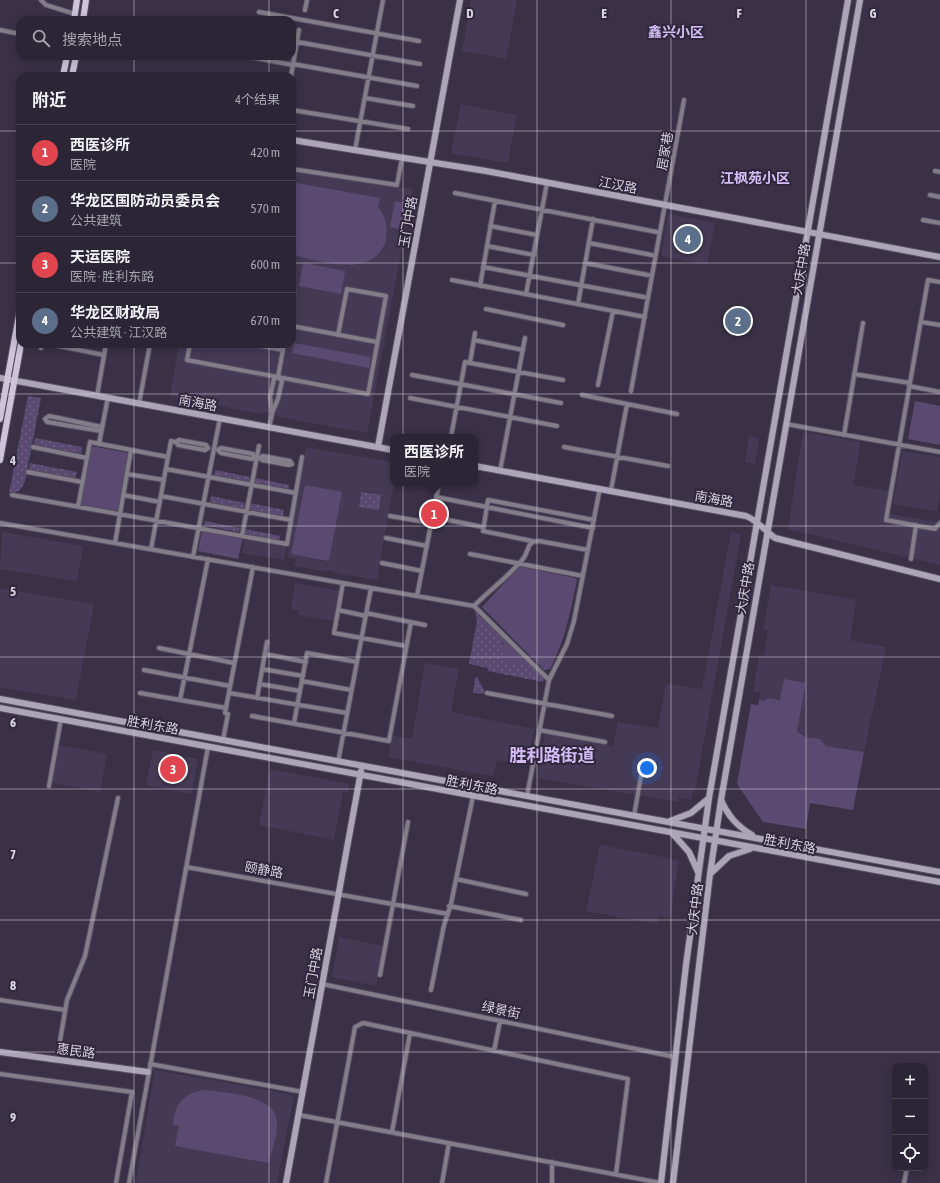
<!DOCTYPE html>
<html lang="zh">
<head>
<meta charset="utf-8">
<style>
	:root { --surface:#2c2535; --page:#383141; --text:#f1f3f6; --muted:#a6a5ad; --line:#484250; --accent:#1a73e8 }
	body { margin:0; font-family:"Asap Condensed","Noto Sans SC",sans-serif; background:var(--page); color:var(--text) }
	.controls { position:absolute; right:12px; bottom:12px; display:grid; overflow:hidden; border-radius:8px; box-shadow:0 2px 10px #0003 }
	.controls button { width:36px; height:36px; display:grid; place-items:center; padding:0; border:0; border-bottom:1px solid var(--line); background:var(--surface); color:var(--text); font:20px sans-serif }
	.you { position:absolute; left:647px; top:768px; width:14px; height:14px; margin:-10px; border:3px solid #fff; border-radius:50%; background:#1a73e8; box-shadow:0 0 0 6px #1a73e833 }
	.badge { display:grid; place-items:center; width:26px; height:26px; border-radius:50%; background:var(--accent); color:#fff; font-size:13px; font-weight:700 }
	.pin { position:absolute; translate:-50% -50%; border:2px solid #fff; box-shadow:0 1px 4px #0006 }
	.popup { position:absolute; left:390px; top:434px; width:88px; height:52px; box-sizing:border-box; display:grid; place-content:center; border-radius:8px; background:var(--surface); filter:drop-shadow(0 1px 3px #0005); font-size:13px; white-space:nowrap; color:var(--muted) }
	.popup b { font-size:15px; color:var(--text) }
	.popup::after { content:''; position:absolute; left:50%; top:100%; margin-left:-8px; border:8px solid transparent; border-top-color:var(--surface) }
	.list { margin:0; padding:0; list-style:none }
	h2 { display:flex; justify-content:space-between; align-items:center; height:52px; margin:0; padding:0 16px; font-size:17px }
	h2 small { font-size:13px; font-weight:400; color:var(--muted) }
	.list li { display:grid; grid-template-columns:26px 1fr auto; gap:12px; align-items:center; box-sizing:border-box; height:56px; padding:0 16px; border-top:1px solid var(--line) }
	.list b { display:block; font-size:15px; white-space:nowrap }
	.list p { margin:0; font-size:13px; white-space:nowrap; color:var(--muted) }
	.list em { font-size:13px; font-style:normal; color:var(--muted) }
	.icon { flex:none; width:22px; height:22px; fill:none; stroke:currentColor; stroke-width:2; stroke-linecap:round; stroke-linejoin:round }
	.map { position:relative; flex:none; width:940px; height:1183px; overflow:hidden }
	.search { position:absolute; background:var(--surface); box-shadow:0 2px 10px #0003; left:16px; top:16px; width:280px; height:44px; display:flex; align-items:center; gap:10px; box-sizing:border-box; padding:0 14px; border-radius:12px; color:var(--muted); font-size:15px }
	.panel { position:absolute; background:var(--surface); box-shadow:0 2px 10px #0003; left:16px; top:72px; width:280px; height:276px; border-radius:12px }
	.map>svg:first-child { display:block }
</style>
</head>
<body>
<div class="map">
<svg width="940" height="1183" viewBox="0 0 940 1183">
	<defs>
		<pattern id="grass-dots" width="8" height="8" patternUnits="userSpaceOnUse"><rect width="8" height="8" fill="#5a4a71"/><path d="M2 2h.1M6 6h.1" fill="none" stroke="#716385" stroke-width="1.8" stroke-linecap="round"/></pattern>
	</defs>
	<rect width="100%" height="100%" fill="#3a3147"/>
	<path fill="#453a55" d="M471,0H517L506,59L462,51Z
		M461,104L517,115L508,163L451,153Z
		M292,171L413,189L367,433L279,417L277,415L264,412L261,414L170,396L179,344H292V255L349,266L383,214L378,207L380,198L292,182Z
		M668,214L715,223L707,265L661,256Z
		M803,432L860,442L854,485L889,491L886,513L940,523V565L788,529Z
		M749,436L759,438L755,464L745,462Z
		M306,447L393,462L394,483L377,580L339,574L331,570L323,571L294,566L296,559L287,557Z
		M902,451L940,457V490L937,511L893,504Z
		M2,532L83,546L77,581L0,569Z
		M731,532L741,534L695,791H693L691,800L679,797L678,802L537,778L545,734L613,746L618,722L658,728L666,684L702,689Z
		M244,538L287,546L284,560L242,553Z
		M295,583L339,591L333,621L298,615L299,610L291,609Z
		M771,585L856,600L850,640L886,647L864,752L826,746L820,739L806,737L803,733L797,731L806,683L780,700L767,698L766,702L759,700L760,693L753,691L759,655H764L768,631L763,630Z
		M0,588L94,604L76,700L0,687Z
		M425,663L459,669L451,712L534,729L527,765L497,760L493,776L388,757L392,736L412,739Z
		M59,745L107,754L100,792L52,783Z
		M153,750L198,759L191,794L146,785Z
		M270,769L349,784L348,792H343L334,840L259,825Z
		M600,845L679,860L670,918L658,916L657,924L586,911Z
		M339,937L383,946L376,986L332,977Z
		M155,1070L294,1095L277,1183H136Z"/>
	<path fill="url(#grass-dots)" d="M28,396L41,398L25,481C22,489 18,494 9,493Z
		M35,438L82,447L81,454L34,445Z
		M30,463L77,472L75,479L29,470Z
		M215,470L250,477L249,483L214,476Z
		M255,478L289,485L288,491L254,484Z
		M361,492L381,495L379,510L359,507Z
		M211,496L245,503L244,509L210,502Z
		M250,503L284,510L283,517L249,510Z
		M205,521L240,528L239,532L204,525Z
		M245,529L280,536L279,541L244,534Z
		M475,611L505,640L501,644L525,659L544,677L543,682L488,671V668L469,664L477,621Z
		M477,677L486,694L473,693L475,678Z"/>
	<path fill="#5a4a71" d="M292,182L380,198L378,207C386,217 388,226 386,238C386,244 383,247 380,252C361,276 317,260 292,255Z
		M395,201L407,203L402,230L390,227Z
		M303,263L345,271L341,294L299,286Z
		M294,343L371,357L369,368L292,353Z
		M915,401L940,406V445L908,439Z
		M91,446L129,453L119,512L81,505Z
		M305,485L342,492L329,561L291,554Z
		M202,531L243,537L238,559L198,551Z
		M521,567L575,578L577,580C570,613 566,638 550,669L544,670L482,607L518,568Z
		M505,640L525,659L515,665C503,663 497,650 505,640Z
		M784,679L806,683L797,731L806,737L820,739L826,746L864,752L853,810L810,803L806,829L763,822L737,784L751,704L758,705L759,700L766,701L767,698L780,700Z
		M204,1090C226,1093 280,1094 277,1126C277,1139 271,1151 269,1163L175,1146L179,1126L173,1125C174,1104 184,1093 204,1090Z"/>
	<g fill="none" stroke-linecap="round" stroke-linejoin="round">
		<defs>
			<path id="street" d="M41,0L46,5L75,14
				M305,10L307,0
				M259,12L419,41
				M0,30L20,34
				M292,41L420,64
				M250,57L293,65
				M293,64L417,86
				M291,76L299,30
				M365,98L413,106
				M292,110L408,129
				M355,150L383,0
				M292,169L397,185L402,158
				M935,171L940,172
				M455,193L657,232
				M930,195L940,197
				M923,220L940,223
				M490,226L537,235
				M589,243L652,255
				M487,246L534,255
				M585,263L648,275
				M483,267L644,297
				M452,280L645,317
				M940,282L928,280L886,520L935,529L940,523
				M480,286L495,201
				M526,294L547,183
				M292,301L294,290
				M578,304L593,219
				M486,309L563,325
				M921,322L940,325
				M292,326L377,342
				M474,340L523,350
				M49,344L104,355
				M190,344L187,360L368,394L386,296L347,289L338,335
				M250,344L283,350
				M41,348L42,344
				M470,363L563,380
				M854,374L910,383
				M412,375L561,403
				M598,385L613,311
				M909,386L940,392
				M631,391L684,100
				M582,395L677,414
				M97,396L106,344
				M410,398L557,426
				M139,404L150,344
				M272,413L278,399L282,381L278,377
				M786,424L940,452
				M269,428L272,414L270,397L274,379L278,377L284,344
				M101,431L47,422L45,419L49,416L102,427
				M844,435L863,323
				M451,437L465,362L470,363L475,333
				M179,440L206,445L208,448L205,450L178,445L176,442Z
				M99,444L108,397
				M33,447L87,458
				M564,447L668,466
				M221,448L253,454L255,457L252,459L221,453L218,450Z
				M263,456L290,461L292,464L289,465L262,460L260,458Z
				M166,469L296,493
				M500,471L525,338
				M28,472L82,482
				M127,474L164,480
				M611,490L627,404
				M12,495L287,544L302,457
				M123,495L160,502
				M161,496L291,520
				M436,497L593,528
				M78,507L90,442L168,457
				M390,516L431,523
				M433,517L483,527
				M0,523L474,606L549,680
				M242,536L259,446
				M386,538L427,546
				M532,541L483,531L488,500L594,520
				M115,543L131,450
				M151,549L171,441L176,442
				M470,554L583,576
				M193,557L220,418
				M911,559L916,525
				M382,563L422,571
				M343,583L334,633L406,646
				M417,596L439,483
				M474,606C490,590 509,576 523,559C530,550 526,541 539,541L588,550
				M338,610L366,616
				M366,613L425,625
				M159,648L234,663
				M265,654L306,662
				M262,669L303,676
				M144,670L230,686
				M302,681L351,690
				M260,684L300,691
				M140,693L226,708
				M229,693L347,713
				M487,693L612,716
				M257,698L267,642
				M180,700L208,559
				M252,716L389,741L411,622
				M294,723L307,653L357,662
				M539,730L605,742
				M223,740L228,714L225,713L253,567
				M338,762L371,588
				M49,786L61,719
				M527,796L549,680L567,644L574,621L600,488
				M634,816L641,776
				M186,867L448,914
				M456,879L526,894
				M449,906L521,920
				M380,975L408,822
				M322,984L675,1057
				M431,990L444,925L451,904L473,796
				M0,1000L65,1010
				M60,1041L67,1000L85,956L118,798
				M494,1051L500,1021
				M150,1064L303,1092
				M0,1074L132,1092L116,1183
				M299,1115L661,1183
				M392,1132L410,1033
				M129,1183L208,747
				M326,1183L355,1027L363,1023L628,1079L616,1174
				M442,1183L449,1143
				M552,1183V1162
				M904,1183L907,1168"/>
			<path id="secondary" d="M292,140L486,171L940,257
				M0,378L393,450
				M378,447L460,0
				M475,466L746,516C755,519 767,532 775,538L940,579
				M0,699L940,872
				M0,708L940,882
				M721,800C728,816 737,826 752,835
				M670,821L691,813L709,798
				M673,834L689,852L698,872
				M710,874L729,856L750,849
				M0,1052L148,1072
				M286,1183L361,771
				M661,1183L686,965L709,798L848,0
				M673,1183L710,874L721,800L860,0"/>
			<path id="primary" d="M74,20L77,0
				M83,20L86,0
				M63,76L67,56
				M72,76L76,56
				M0,419L20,310
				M0,460L21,344"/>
		</defs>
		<use href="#street" stroke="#564e62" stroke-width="6"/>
		<use href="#secondary" stroke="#564e62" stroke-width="8"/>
		<use href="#primary" stroke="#564e62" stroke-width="8"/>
		<use href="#street" stroke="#827d89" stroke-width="4"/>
		<use href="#secondary" stroke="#aca5b7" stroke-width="6"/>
		<use href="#primary" stroke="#cdc4db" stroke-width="6"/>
	</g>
	<path fill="none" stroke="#d7d2df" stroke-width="1" stroke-opacity="0.55" d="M134,0V20M269,0V20M403,0V1183M537,0V1183M671,0V1183M806,0V1183M134,56V76M269,56V76M0,131H20M292,131H940M0,263H20M292,263H940M134,344V1183M269,344V1183M0,394H940M0,526H940M0,657H940M0,789H940M0,920H940M0,1052H940"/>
	<g text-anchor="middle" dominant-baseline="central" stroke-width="4" stroke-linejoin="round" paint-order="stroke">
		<g font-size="13" fill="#d7d2df" stroke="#30273c">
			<text transform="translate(665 151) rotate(-80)">居家巷</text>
			<text transform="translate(618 185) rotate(11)">江汉路</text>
			<text transform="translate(408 222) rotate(-80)">玉门中路</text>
			<text transform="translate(801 269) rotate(-80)">大庆中路</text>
			<text transform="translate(198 403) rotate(10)">南海路</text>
			<text transform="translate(714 499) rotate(10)">南海路</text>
			<text transform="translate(745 588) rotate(-80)">大庆中路</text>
			<text transform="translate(153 725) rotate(10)">胜利东路</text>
			<text transform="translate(472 785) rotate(11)">胜利东路</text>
			<text transform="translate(790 844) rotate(11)">胜利东路</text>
			<text transform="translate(264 870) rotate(10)">颐静路</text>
			<text transform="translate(695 909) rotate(-83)">大庆中路</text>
			<text transform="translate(313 973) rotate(-80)">玉门中路</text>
			<text transform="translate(501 1010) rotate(12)">绿景街</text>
			<text transform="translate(76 1051) rotate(8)">惠民路</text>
		</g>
		<g font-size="14" font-weight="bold" fill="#d4bdf5" stroke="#30273c">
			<text x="676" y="32">鑫兴小区</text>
			<text x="755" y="178">江枫苑小区</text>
		</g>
		<g font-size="17" font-weight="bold" fill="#d4bdf5" stroke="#30273c">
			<text x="552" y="755">胜利路街道</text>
		</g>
	</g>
	<g font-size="13" text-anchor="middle" font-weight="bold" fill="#d7d2df" stroke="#30273c" stroke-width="4" stroke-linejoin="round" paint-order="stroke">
		<text x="336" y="18">C</text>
		<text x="470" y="18">D</text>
		<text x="604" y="18">E</text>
		<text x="739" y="18">F</text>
		<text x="873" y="18">G</text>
		<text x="13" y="465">4</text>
		<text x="13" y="596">5</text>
		<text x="13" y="727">6</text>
		<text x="13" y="859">7</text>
		<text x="13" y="990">8</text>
		<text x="13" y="1122">9</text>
	</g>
</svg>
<div class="controls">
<button>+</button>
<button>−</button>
<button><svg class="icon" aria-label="locate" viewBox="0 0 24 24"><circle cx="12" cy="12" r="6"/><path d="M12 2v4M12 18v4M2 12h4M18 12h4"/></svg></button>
</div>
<div class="you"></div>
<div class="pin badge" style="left:434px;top:514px;background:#e0444e">1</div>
<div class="popup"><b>西医诊所</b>医院</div>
<div class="pin badge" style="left:738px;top:321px;background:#5c6f8a">2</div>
<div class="pin badge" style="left:173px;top:769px;background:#e0444e">3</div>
<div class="pin badge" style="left:688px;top:239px;background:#5c6f8a">4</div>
<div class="search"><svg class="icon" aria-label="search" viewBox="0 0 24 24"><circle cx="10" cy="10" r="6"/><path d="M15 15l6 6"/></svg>搜索地点</div>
<section class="panel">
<h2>附近<small>4个结果</small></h2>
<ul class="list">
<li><span class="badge" style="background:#e0444e">1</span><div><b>西医诊所</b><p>医院</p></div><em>420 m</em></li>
<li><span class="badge" style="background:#5c6f8a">2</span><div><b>华龙区国防动员委员会</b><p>公共建筑</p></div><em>570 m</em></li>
<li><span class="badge" style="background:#e0444e">3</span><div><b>天运医院</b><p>医院 · 胜利东路</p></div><em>600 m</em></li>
<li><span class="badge" style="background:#5c6f8a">4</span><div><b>华龙区财政局</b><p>公共建筑 · 江汉路</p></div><em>670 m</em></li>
</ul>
</section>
</div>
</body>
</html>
